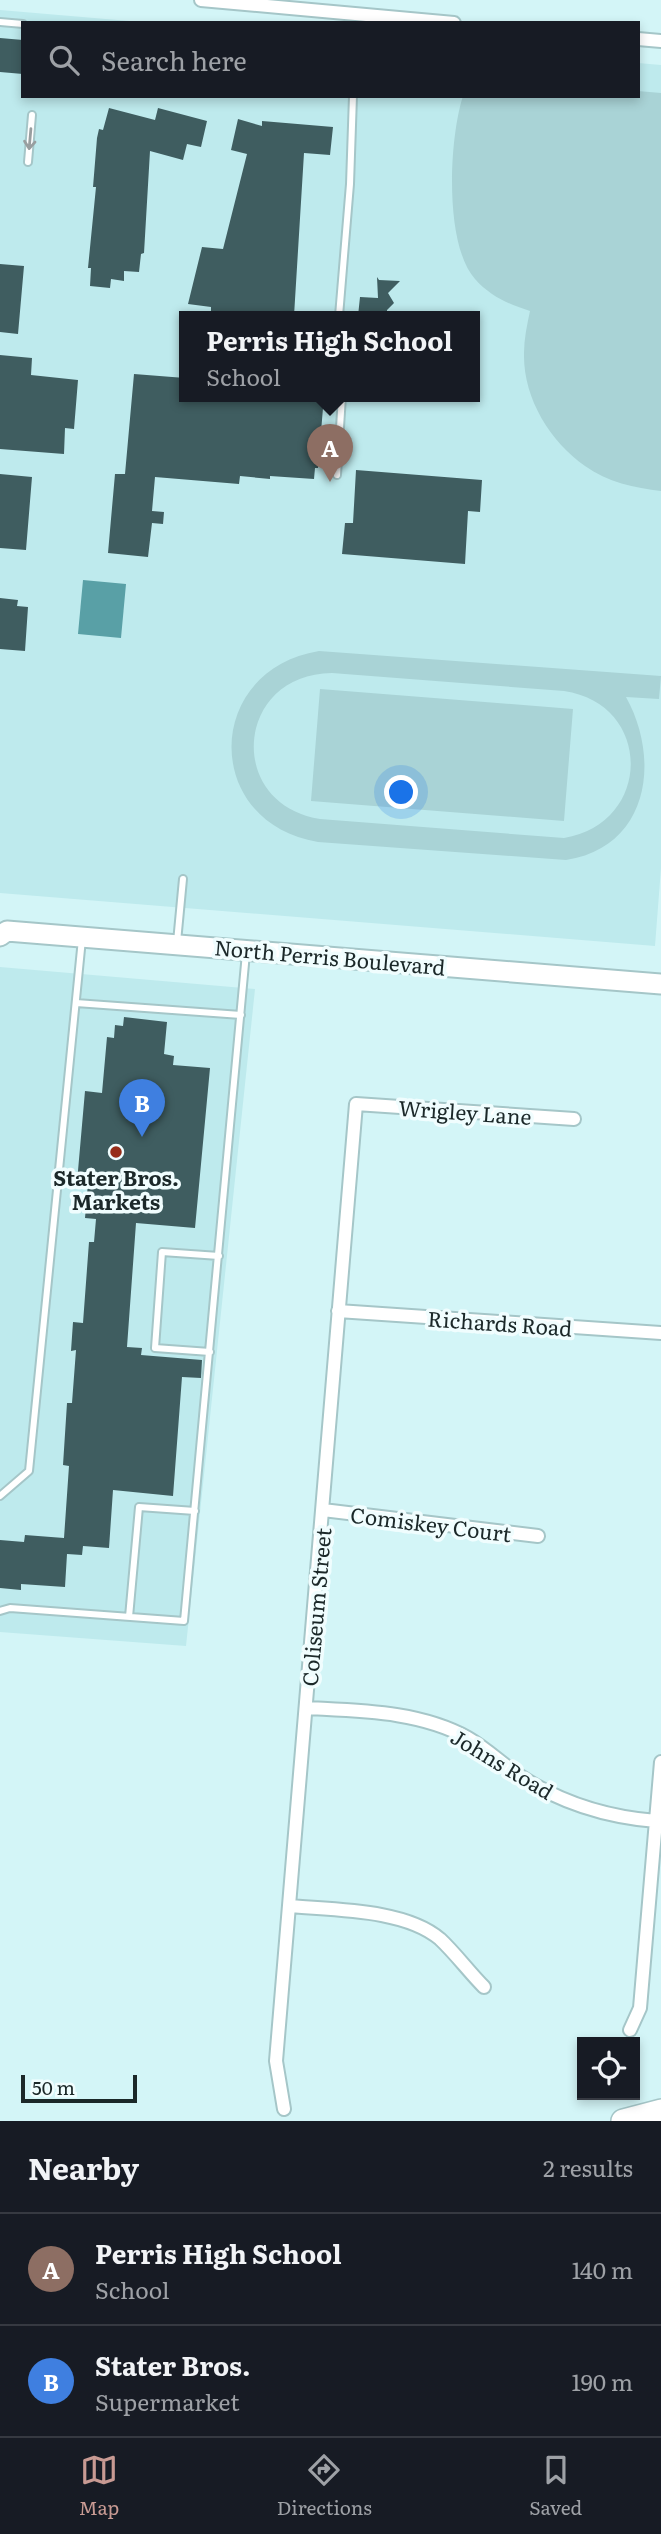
<!DOCTYPE html>
<html lang="en">
<head>
<meta charset="utf-8">
<style>
	:root { --surface:#171b24; --page:#20242c; --text:#f1f3f6; --muted:#9ea1a6; --line:#363941; --accent:#c89a93 }
	body { margin:0; font-family:Literata,serif; background:var(--page); color:var(--text) }
	.controls { position:absolute; right:21px; bottom:21px; display:grid; overflow:hidden; border-radius:0px; box-shadow:0 4px 10px #0003 }
	.controls button { width:63px; height:63px; display:grid; place-items:center; padding:0; border:0; border-bottom:2px solid var(--line); background:var(--surface); color:var(--text); font:35px sans-serif }
	.scale { position:absolute; left:21px; bottom:18px; width:116px; box-sizing:border-box; padding-left:7px; border:4px solid #1b2829; border-top:0; font-size:19px; line-height:24px; white-space:nowrap; color:#1b2829; -webkit-text-stroke:5px #f0fdfe; paint-order:stroke }
	.you { position:absolute; left:402px; top:793px; width:24px; height:24px; margin:-18px; border:5px solid #fff; border-radius:50%; background:#1a73e8; box-shadow:0 0 0 10px #1a73e833 }
	.badge { display:grid; place-items:center; width:46px; height:46px; border-radius:50%; background:var(--accent); color:#fff; font-size:23px; font-weight:700 }
	.pin { position:absolute; translate:-50% -58px; filter:drop-shadow(0 2px 4px #0008) }
	.pin::after { content:''; position:absolute; top:37px; width:24px; height:21px; background:inherit; clip-path:polygon(0 0,100% 0,50% 100%) }
	.popup { position:absolute; left:179px; top:311px; width:301px; height:91px; box-sizing:border-box; display:grid; place-content:center; border-radius:0px; background:var(--surface); filter:drop-shadow(0 2px 5px #0005); font-size:23px; white-space:nowrap; color:var(--muted) }
	.popup b { font-size:26px; color:var(--text) }
	.popup::after { content:''; position:absolute; left:50%; top:100%; margin-left:-14px; border:14px solid transparent; border-top-color:var(--surface) }
	.list { margin:0; padding:0; list-style:none }
	h2 { display:flex; justify-content:space-between; align-items:center; height:91px; margin:0; padding:0 28px; font-size:30px }
	h2 small { font-size:23px; font-weight:400; color:var(--muted) }
	.list li { display:grid; grid-template-columns:46px 1fr auto; gap:21px; align-items:center; box-sizing:border-box; height:112px; padding:0 28px; border-top:2px solid var(--line) }
	.list b { display:block; font-size:26px; white-space:nowrap }
	.list p { margin:0; font-size:23px; white-space:nowrap; color:var(--muted) }
	.list em { font-size:23px; font-style:normal; color:var(--muted) }
	.icon { flex:none; width:38px; height:38px; fill:none; stroke:currentColor; stroke-width:2; stroke-linecap:round; stroke-linejoin:round }
	.map { position:relative; flex:none; width:661px; height:2121px; overflow:hidden }
	.search { position:absolute; background:var(--surface); box-shadow:0 4px 10px #0003; left:21px; right:21px; top:21px; height:77px; display:flex; align-items:center; gap:18px; box-sizing:border-box; padding:0 24px; border-radius:0px; color:var(--muted); font-size:26px }
	.sheet { height:315px; background:var(--surface) }
	nav { display:flex; justify-content:space-around; align-items:center; box-sizing:border-box; height:98px; border-top:2px solid var(--line); background:var(--surface); font-size:19px; color:var(--muted) }
	nav a { display:grid; justify-items:center; gap:4px }
	nav .on { color:var(--accent) }
	.map>svg:first-child { display:block }
</style>
</head>
<body>
<div class="map">
<svg width="661" height="2121" viewBox="0 0 661 2121">
	<rect width="100%" height="100%" fill="#d3f5f7"/>
	<path fill="#beeaed" fill-rule="evenodd" d="M0,10L153,23H23V96H638V63L661,65V868L655,946L0,893ZM185,316H475V396H185Z
		M0,967L255,989L186,1646L0,1632Z"/>
	<path fill="#a9d3d6" fill-rule="evenodd" d="M638,91L661,93V491C635,488 607,482 585,466C550,441 523,398 524,353C524,339 527,325 530,311C508,304 490,296 475,279C444,244 449,139 463,96H638Z
		M319,651L661,676L659,699L626,697C661,760 649,847 566,860L318,842C202,823 203,670 319,651ZM332,673L564,691C653,704 653,823 564,838L320,819C225,804 235,674 332,673Z
		M320,689L573,709L564,821L311,801Z"/>
	<path fill="#59a0a6" d="M83,580L126,584L121,638L78,634Z"/>
	<path fill="#3f5d60" d="M0,38L23,40V74L0,72Z
		M109,108L155,120L158,108L207,121L201,147L187,144L183,160L150,151L144,253L141,254L139,272L124,271V281L111,279L110,288L90,286L91,268H88L96,187H93L97,138L99,129L103,130Z
		M238,119L262,126V121L333,127L330,155L304,153L294,316H211V307L188,304L202,247L223,249L247,154L231,150Z
		M0,264L24,266L18,334L0,332Z
		M377,277L379,280L400,281L388,293L394,303L387,310V316H358L360,297L378,298Z
		M0,355L32,358L31,375L78,380L74,429L65,428L64,454L0,449Z
		M134,374L185,378V396H324L318,468H315L314,479L270,476V479L240,476L239,484L155,477L152,511L164,512L163,524L152,523L148,557L108,553L115,474H125Z
		M356,470L482,480L480,512L468,511L465,564L342,554L345,523H353Z
		M0,474L32,477L26,550L0,548Z
		M0,598L18,600L17,606L28,607L25,651L0,649Z
		M124,1017L167,1022L164,1054L174,1056L173,1065L210,1068L195,1228L136,1223L127,1347L142,1348L141,1355L202,1360L201,1378L182,1377L173,1496L113,1490L109,1548L83,1546L82,1555L67,1554L65,1587L21,1584V1590L0,1588V1540L24,1542L25,1535L64,1538L69,1466L63,1465L67,1403H72L76,1350L71,1351L73,1322L83,1323L89,1242H94L96,1219L85,1218L88,1183L77,1182L85,1091L102,1093L107,1037L114,1038L115,1025L123,1026Z"/>
	<g fill="none" stroke-linecap="round" stroke-linejoin="round">
		<defs>
			<path id="service" d="M0,22L23,24
				M28,162L32,115
				M339,316L350,184L353,96
				M337,475L342,396
				M177,942L183,879
				M76,1003L241,1015
				M210,1352L155,1348L162,1252L219,1256
				M0,1496L29,1471L82,939
				M0,1611L10,1608L184,1621L246,953
				M129,1617L139,1507L195,1511"/>
			<path id="minor" d="M201,0L454,23
				M638,39L661,41
				M338,1311L661,1333
				M323,1510L538,1536
				M306,1708C361,1711 419,1711 468,1738C487,1749 502,1764 520,1776C561,1803 607,1817 656,1821
				M289,1906C334,1910 405,1909 440,1939C456,1954 469,1972 484,1987
				M630,2030L640,2008L661,1762
				M284,2109L276,2061L356,1104L574,1119"/>
			<path id="primary" d="M0,936L7,931L661,984"/>
			<path id="motorway" d="M623,2121L661,2111"/>
		</defs>
		<use href="#service" stroke="#a5c6c8" stroke-width="10"/>
		<use href="#minor" stroke="#a5c6c8" stroke-width="16"/>
		<use href="#primary" stroke="#a5c6c8" stroke-width="23"/>
		<use href="#motorway" stroke="#a5c6c8" stroke-width="26"/>
		<use href="#service" stroke="#fff" stroke-width="6"/>
		<use href="#minor" stroke="#fff" stroke-width="12"/>
		<use href="#primary" stroke="#fff" stroke-width="19"/>
		<use href="#motorway" stroke="#fff" stroke-width="23"/>
	</g>
	<defs><path id="oneway-shaft" d="M-6 0H5M1.5-3L5.5 0L1.5 3" fill="none" stroke-width="1.6" stroke-linecap="round" stroke-linejoin="round" transform="scale(1.75)"/></defs>
	<use stroke="#989e9f" href="#oneway-shaft" transform="translate(30 139) rotate(95)"/>
	<circle fill="#962d19" stroke="#f0fdfe" stroke-width="2.5" cx="116" cy="1152" r="7"/>
	<g text-anchor="middle" dominant-baseline="central" stroke-width="7" stroke-linejoin="round" paint-order="stroke">
		<g font-size="21" fill="#1b2829" stroke="#f0fdfe">
			<text transform="translate(330 956) rotate(5)">North Perris Boulevard</text>
			<text transform="translate(465 1111) rotate(4)">Wrigley Lane</text>
			<text transform="translate(500 1322) rotate(4)">Richards Road</text>
			<text transform="translate(431 1523) rotate(7)">Comiskey Court</text>
			<text transform="translate(315 1607) rotate(-85)">Coliseum Street</text>
			<text transform="translate(503 1763) rotate(31)">Johns Road</text>
		</g>
		<g font-size="21" font-weight="bold" fill="#1b2829" stroke="#f0fdfe">
			<text x="116" y="1176">Stater Bros.<tspan x="116" dy="24">Markets</tspan></text>
		</g>
	</g>
</svg>
<div class="controls">
<button><svg class="icon" aria-label="locate" viewBox="0 0 24 24"><circle cx="12" cy="12" r="6"/><path d="M12 2v4M12 18v4M2 12h4M18 12h4"/></svg></button>
</div>
<div class="scale">50 m</div>
<div class="you"></div>
<div class="pin badge" style="left:330px;top:482px;background:#8d6e63">A</div>
<div class="popup"><b>Perris High School</b>School</div>
<div class="pin badge" style="left:142px;top:1137px;background:#3f7fe0">B</div>
<div class="search"><svg class="icon" aria-label="search" viewBox="0 0 24 24"><circle cx="10" cy="10" r="6"/><path d="M15 15l6 6"/></svg>Search here</div>
</div>
<section class="sheet">
<h2>Nearby<small>2 results</small></h2>
<ul class="list">
<li><span class="badge" style="background:#8d6e63">A</span><div><b>Perris High School</b><p>School</p></div><em>140 m</em></li>
<li><span class="badge" style="background:#3f7fe0">B</span><div><b>Stater Bros.</b><p>Supermarket</p></div><em>190 m</em></li>
</ul>
</section>
<nav>
<a class="on"><svg class="icon" aria-label="map" viewBox="0 0 24 24"><path d="M3 6l6-2 6 2 6-2v14l-6 2-6-2-6 2zM9 4v14M15 6v14"/></svg>Map</a>
<a><svg class="icon" aria-label="directions" viewBox="0 0 24 24"><path d="M12 3l9 9-9 9-9-9zM9 14v-3h6M13 9l2 2-2 2"/></svg>Directions</a>
<a><svg class="icon" aria-label="saved" viewBox="0 0 24 24"><path d="M7 4h10v16l-5-4-5 4z"/></svg>Saved</a>
</nav>
</body>
</html>
